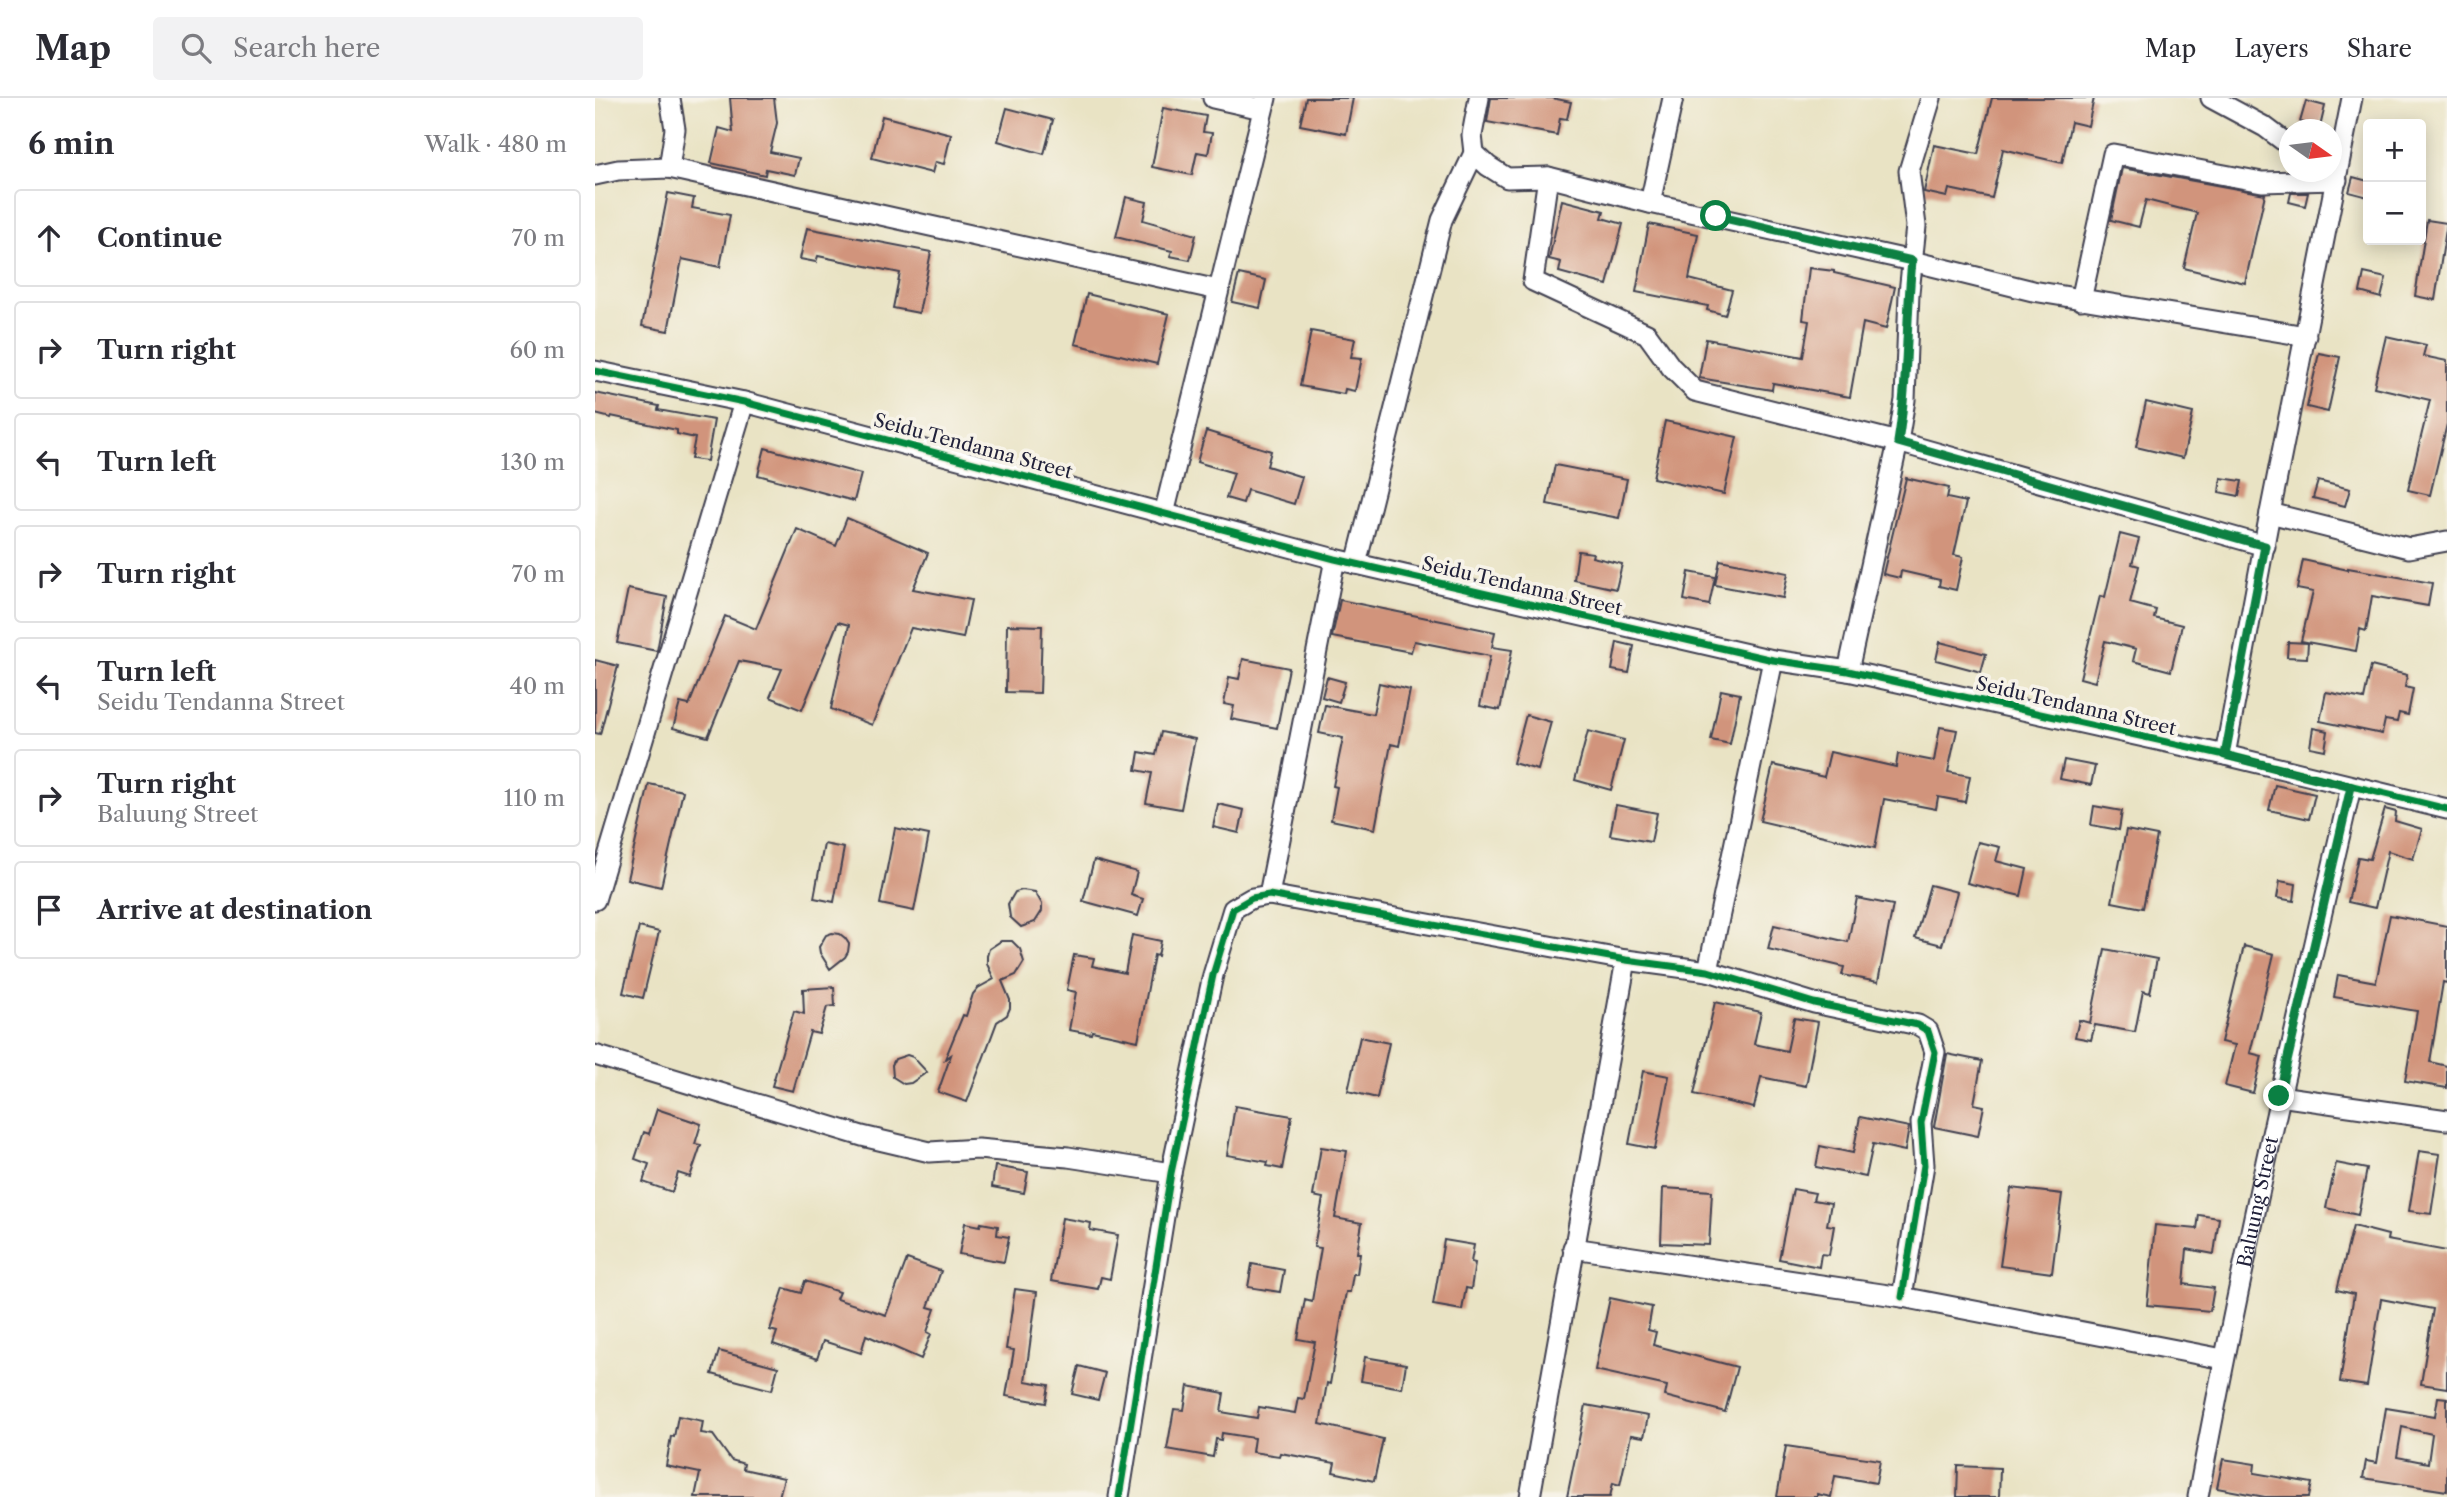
<!DOCTYPE html>
<html lang="en">
<head>
<meta charset="utf-8">
<style>
	:root { --surface:#fff; --page:#f2f2f3; --text:#2b2b33; --muted:#7c7c81; --line:#e1e1e2 }
	body { margin:0; font-family:"Libre Caslon Text",serif; background:var(--page); color:var(--text) }
	.controls { position:absolute; right:21px; top:21px; display:grid; overflow:hidden; border-radius:7px; box-shadow:0 4px 18px #0003 }
	.controls button { width:63px; height:63px; display:grid; place-items:center; padding:0; border:0; border-bottom:2px solid var(--line); background:var(--surface); color:var(--text); font:35px sans-serif }
	.compass { position:absolute; left:1684px; top:21px; width:63px; height:63px; border-radius:50%; background:var(--surface); box-shadow:0 4px 18px #0003; rotate:104deg }
	.stop { position:absolute; width:21px; height:21px; margin:-16px; border:5px solid #0b8043; border-radius:50%; background:#fff }
	.stop.end { background:#0b8043; border-color:#fff; box-shadow:0 2px 7px #0008 }
	.list { margin:0; padding:0; list-style:none }
	h2 { display:flex; justify-content:space-between; align-items:center; height:91px; margin:0; padding:0 28px; font-size:30px }
	h2 small { font-size:23px; font-weight:400; color:var(--muted) }
	.list li { display:grid; grid-template-columns:46px 1fr auto; gap:21px; align-items:center; box-sizing:border-box; height:98px; margin:0 14px 14px; padding:0 14px; border:2px solid var(--line); border-radius:7px }
	.list b { display:block; font-size:26px; white-space:nowrap }
	.list p { margin:0; font-size:23px; white-space:nowrap; color:var(--muted) }
	.list em { font-size:23px; font-style:normal; color:var(--muted) }
	.icon { flex:none; width:38px; height:38px; fill:none; stroke:currentColor; stroke-width:2; stroke-linecap:round; stroke-linejoin:round }
	.map { position:relative; flex:none; width:1852px; height:1399px; overflow:hidden }
	header { display:flex; align-items:center; gap:42px; box-sizing:border-box; height:98px; padding:0 35px; background:var(--surface); border-bottom:2px solid var(--line) }
	header strong { font-size:33px }
	nav { display:flex; gap:38px; margin-inline-start:auto; font-size:24px }
	.search { width:490px; height:63px; background:var(--page); display:flex; align-items:center; gap:18px; box-sizing:border-box; padding:0 24px; border-radius:7px; color:var(--muted); font-size:26px }
	main { display:flex }
	aside { flex:1; background:var(--surface) }
	.map>svg:first-child { display:block }
</style>
</head>
<body>
<header>
<strong>Map</strong>
<div class="search"><svg class="icon" aria-label="search" viewBox="0 0 24 24"><circle cx="10" cy="10" r="6"/><path d="M15 15l6 6"/></svg>Search here</div>
<nav><a>Map</a><a>Layers</a><a>Share</a></nav>
</header>
<main>
<aside>
<h2>6 min<small>Walk · 480 m</small></h2>
<ul class="list">
<li><svg class="icon" aria-label="ahead" viewBox="0 0 24 24"><path d="M12 20V5M6 11l6-6 6 6"/></svg><div><b>Continue</b></div><em>70 m</em></li>
<li><svg class="icon" aria-label="right" viewBox="0 0 24 24"><path d="M7 20v-9h11M14 6l5 5-5 5"/></svg><div><b>Turn right</b></div><em>60 m</em></li>
<li><svg class="icon" aria-label="left" viewBox="0 0 24 24"><path d="M17 20v-9H6M10 6l-5 5 5 5"/></svg><div><b>Turn left</b></div><em>130 m</em></li>
<li><svg class="icon" aria-label="right" viewBox="0 0 24 24"><path d="M7 20v-9h11M14 6l5 5-5 5"/></svg><div><b>Turn right</b></div><em>70 m</em></li>
<li><svg class="icon" aria-label="left" viewBox="0 0 24 24"><path d="M17 20v-9H6M10 6l-5 5 5 5"/></svg><div><b>Turn left</b><p>Seidu Tendanna Street</p></div><em>40 m</em></li>
<li><svg class="icon" aria-label="right" viewBox="0 0 24 24"><path d="M7 20v-9h11M14 6l5 5-5 5"/></svg><div><b>Turn right</b><p>Baluung Street</p></div><em>110 m</em></li>
<li><svg class="icon" aria-label="arrive" viewBox="0 0 24 24"><path d="M6 21V4h12l-3 4 3 4H6"/></svg><div><b>Arrive at destination</b></div></li>
</ul>
</aside>
<div class="map">
<svg width="1852" height="1399" viewBox="0 0 1852 1399">
	<rect width="100%" height="100%" fill="#f7f3e8"/>
	<filter id="ink" filterUnits="userSpaceOnUse"><feTurbulence type="fractalNoise" baseFrequency=".0143" numOctaves="2"/><feDisplacementMap in="SourceGraphic" scale="14" xChannelSelector="R" yChannelSelector="G"/><feConvolveMatrix kernelMatrix="1 2 1 2 8 2 1 2 1" color-interpolation-filters="sRGB"/></filter>
	<filter id="wash" filterUnits="userSpaceOnUse"><feTurbulence type="fractalNoise" baseFrequency=".00686" numOctaves="4" result="noise"/><feDisplacementMap in="SourceGraphic" scale="28" xChannelSelector="R" yChannelSelector="G"/><feGaussianBlur stdDeviation="1.57" result="paint"/><feColorMatrix in="noise" values="0 0 0 0 0 0 0 0 0 0 0 0 0 0 0 0 0 1.4 0 .05"/><feComposite in="paint" operator="in"/></filter>
	<g filter="url(#wash)">
		<rect width="100%" height="100%" fill="#e9e3c4"/>
		<g id="blocks">
			<path fill="#d1947c" fill-rule="evenodd" d="M135,0H179L182,25L175,54L204,60L200,77L171,71L170,77L116,65L124,30L138,34Z
				M711,0H758L751,36L705,27Z
				M896,0H957L976,4L972,21L965,20L962,37L892,24Z
				M1397,0H1499L1493,28L1476,24L1467,65L1408,51L1397,100L1354,91L1352,99L1329,94L1339,47L1383,56Z
				M1711,3L1730,8L1725,29L1705,24Z
				M412,10L458,22L449,56L403,43Z
				M568,10L611,18L608,34L617,35L613,56L602,54L597,77L557,69Z
				M287,18L356,36L349,66L340,64L337,75L277,60Z
				M1527,70L1670,96L1650,185L1589,170L1602,115L1551,102L1544,129L1516,122Z
				M1758,79L1773,83V99L1754,94Z
				M73,95L99,100L97,110L135,117L125,169L87,161L73,233L47,228Z
				M1696,95H1713L1710,108L1694,104Z
				M531,99L552,104L548,122L601,137L595,162L575,158L577,153L521,139Z
				M967,102L1009,113L1007,120L1028,126L1012,187L964,174L966,164L954,161Z
				M1832,122L1852,125L1840,202L1820,198Z
				M1054,126L1103,136L1094,181L1137,192L1130,217L1112,212L1113,208L1041,194Z
				M212,130L336,154L324,215L298,210L305,175L223,158L221,164L205,161Z
				M1214,170L1239,173V175L1300,189L1291,231L1268,225L1255,299L1178,285L1177,292L1104,280L1111,241L1208,259L1214,223L1208,222Z
				M1769,175L1791,180L1786,200L1765,194Z
				M644,176L671,182L665,210L637,204Z
				M492,196L574,216L562,266L480,246Z
				M716,233L760,241L756,259L767,260L760,293L750,291L749,296L705,288Z
				M1791,238L1831,247L1828,258L1852,263V326L1835,397L1813,392L1835,302L1779,289Z
				M1724,255L1745,259L1733,314L1712,309Z
				M0,295L64,308L63,312L119,322L112,363L96,361L100,340L82,336V332L16,318V320L0,316Z
				M1551,304L1598,315L1588,360L1541,349Z
				M1070,323L1142,339L1129,396L1058,380Z
				M611,333L676,353L672,368L707,379L699,406L652,392L648,405L631,400L639,375L602,364Z
				M170,350L266,376L259,403L163,377Z
				M960,367L1032,381L1024,420L952,406Z
				M1311,380L1354,390L1352,400L1371,404L1359,457L1368,459L1361,492L1344,488L1345,482L1306,473L1305,480L1288,476Z
				M1626,380L1647,383L1644,398L1624,394Z
				M1723,383L1755,391L1750,408L1718,400Z
				M252,420L333,455L318,491L376,502L368,540L316,530L277,627L236,611L254,527L243,524L207,612L175,599L187,571L144,563L113,639L78,630L85,605L94,607L130,518L161,531L202,431L241,448Z
				M1525,436L1544,441L1537,466L1544,468L1535,505L1561,512L1559,520L1587,527L1576,573L1538,563L1541,551L1510,543L1500,584L1485,580L1505,498L1510,499Z
				M983,453L998,455L997,459L1027,466L1021,491L979,482Z
				M1125,462L1193,475L1188,500L1120,487Z
				M1708,462L1753,472V470L1837,485L1833,508L1777,498L1771,533L1765,531L1761,553L1706,543L1718,494L1702,491Z
				M1094,474L1120,479L1114,507L1089,502Z
				M33,491L72,499L62,553L22,545Z
				M745,502L900,534L897,549L917,552L905,612L885,608L895,558L819,543L816,554L737,539Z
				M412,527L447,528L445,595L411,594Z
				M1022,544L1039,548L1034,575L1017,572Z
				M1345,544L1391,556L1386,574L1341,562Z
				M1693,544L1713,545L1712,560L1692,559Z
				M648,561L694,570L682,630L636,621L639,608L629,606L634,579L644,581Z
				M0,562L23,568L5,636L0,635Z
				M1776,568L1812,577L1810,589L1818,591L1813,617L1804,615L1802,624L1790,622L1787,636L1725,623L1731,594L1769,601Z
				M732,579L750,584L744,604L727,599Z
				M784,585L815,592L804,648L796,646L780,731L736,722L742,689L738,688L748,640L724,635L730,607L778,616Z
				M1126,592L1145,596L1135,646L1116,642Z
				M931,617L956,624L943,672L918,665Z
				M1345,629L1362,632L1353,674L1375,678L1370,704L1343,699L1341,711L1289,701L1280,750L1165,723L1178,667L1229,679L1235,654L1301,669L1303,656L1339,663Z
				M1718,630L1733,633L1730,652L1715,649Z
				M993,633L1029,642L1016,692L980,682Z
				M566,634L600,641L586,711L551,705L557,675L541,672L544,654L561,657Z
				M1469,662L1500,668L1496,687L1465,681Z
				M54,686L88,693L66,789L32,781Z
				M1680,687L1720,696L1714,721L1674,712Z
				M623,706L649,712L644,735L618,729Z
				M1021,707L1062,715L1056,744L1015,737Z
				M1499,708L1527,713L1524,732L1496,727Z
				M1790,711L1801,714L1800,723L1827,731L1818,761L1793,753L1780,810L1753,804L1763,759L1775,761Z
				M300,730L334,737L319,813L285,806Z
				M1531,732L1562,738L1548,810L1517,804Z
				M1383,744L1405,749L1401,763L1432,771L1426,798L1372,785Z
				M229,746L249,750L239,804L219,800Z
				M499,762L542,774L536,797L548,801L543,818L488,803Z
				M1685,783L1701,786L1699,803L1682,800Z
				M1335,787L1362,794L1347,847L1320,840Z
				M427,792L440,794L447,806V813L440,824L426,829L415,819L413,806L420,794Z
				M1262,800L1298,807L1283,884L1247,877L1249,869L1173,851L1179,827L1253,844Z
				M1795,817L1852,828V885L1848,884L1835,964L1852,968V990L1810,983L1822,913L1739,899L1743,877L1781,884Z
				M44,829L64,834L48,900L28,895Z
				M237,835L245,836L250,840L254,846L253,854L250,859L235,871L225,855L224,849L231,837Z
				M537,837L566,843L563,858L559,857L543,943L497,933L496,936L474,932L481,894L472,892L479,857L499,860L497,868L530,875Z
				M406,843H417L425,851L429,864L421,877L407,883L415,902V910L412,917L402,924L372,1004L343,994L356,957L350,961L368,917L371,918L378,896L383,890L399,881L392,866V858L394,851Z
				M1649,848L1679,856L1655,955L1667,958L1658,995L1630,988L1640,947L1626,944Z
				M1510,851L1562,861L1555,895L1548,893L1540,934L1500,927L1496,942L1480,939L1484,922L1495,925Z
				M239,889L240,908L232,909L224,936L215,934L198,993L177,988L199,913L209,916L208,891Z
				M1120,904L1166,914L1159,946L1192,953L1199,920L1223,924L1211,988L1166,979L1159,1010L1099,996Z
				M765,939L794,945L782,1000L753,993Z
				M1352,956L1387,963L1379,1006L1389,1008L1383,1038L1339,1029Z
				M312,957L318,959L332,974L316,985L309,986L298,979L297,967L300,961Z
				M1048,973L1074,978L1060,1051L1034,1046Z
				M640,1008L697,1018L687,1071L672,1068L673,1064L632,1057Z
				M62,1011L106,1026L100,1046L106,1047L95,1079L83,1075L77,1094L48,1084L54,1066L40,1061L49,1034L54,1036Z
				M1265,1019L1314,1029L1310,1053L1278,1046L1271,1079L1221,1069L1225,1048L1258,1055Z
				M726,1049L752,1053L740,1120L767,1125L762,1155H765L762,1176H758L755,1194H751L735,1286L732,1285L725,1326L788,1341L779,1383L738,1374L740,1365L685,1355L684,1358L657,1354L659,1340L627,1335L626,1342L621,1341L618,1359L572,1351L579,1311L589,1312L593,1288L629,1295L626,1314L662,1320L664,1309L700,1315L703,1300L709,1301L720,1244L703,1241L710,1201L717,1203L726,1150L719,1149L728,1100L718,1098Z
				M1824,1053L1845,1056L1836,1116L1814,1113Z
				M1741,1065L1772,1071L1763,1117L1731,1110Z
				M400,1068L433,1074L429,1095L397,1089Z
				M1068,1090L1117,1093L1114,1147L1066,1145Z
				M1416,1090L1467,1096L1457,1175L1405,1168Z
				M1198,1091L1220,1095L1218,1102L1236,1105L1232,1127L1239,1128L1234,1157L1226,1156L1224,1169L1184,1161Z
				M1604,1117L1624,1120L1619,1156L1592,1151L1589,1186L1619,1190L1615,1213L1552,1207L1560,1127L1602,1131Z
				M467,1120L496,1125L495,1132L523,1137L515,1181L506,1179L503,1191L456,1183Z
				M370,1125L385,1128L386,1125L403,1128L402,1137L414,1139L409,1164L364,1156Z
				M1758,1128L1793,1137L1792,1142L1852,1153V1290L1826,1286L1838,1211L1786,1201L1772,1288L1745,1284L1759,1196L1742,1192Z
				M849,1142L879,1147L876,1164L880,1165L876,1191L871,1190L867,1212L838,1207Z
				M312,1161L346,1173L333,1209L340,1211L332,1234L336,1236L326,1261L271,1237L266,1255L228,1243L222,1261L178,1246L182,1234L175,1232L189,1190L206,1195L210,1183L244,1194L241,1201L291,1217Z
				M657,1166L689,1172L685,1194L653,1189Z
				M420,1191L442,1194L430,1283L454,1287L451,1305L411,1298L419,1252L411,1251Z
				M1015,1200L1057,1209L1053,1232L1061,1234L1058,1247L1142,1269L1130,1314L1070,1298L1072,1288L1000,1272Z
				M124,1253L183,1269L177,1292L117,1276Z
				M770,1259L811,1266L807,1290L766,1283Z
				M484,1268L510,1275L503,1302L477,1296Z
				M1843,1299L1852,1300V1393L1768,1380L1771,1363L1782,1365L1791,1310L1840,1318ZM1807,1329L1837,1336L1833,1365L1802,1359Z
				M991,1307L1053,1318L1049,1339L1036,1337L1025,1387L1018,1385L1015,1399H972Z
				M83,1318L108,1323L106,1335L118,1337L136,1362L149,1366L148,1371L189,1380L184,1399H100L105,1375L71,1368L76,1338L79,1339Z
				M1191,1348L1285,1362L1281,1385L1240,1378L1236,1399L1222,1396V1399H1182Z
				M1628,1361L1660,1366L1659,1375L1717,1385L1714,1399H1670L1622,1390Z
				M1363,1368L1405,1370L1404,1399H1362Z"/>
		</g>
	</g>
	<g filter="url(#ink)">
		<use href="#blocks" fill-opacity="0" stroke="#403f50" stroke-width="2"/>
		<g fill="none" stroke-linecap="round" stroke-linejoin="round">
			<defs>
				<g id="minor">
					<path d="M618,0L667,11"/>
					<path d="M884,0L877,37L879,55L893,68L912,80L953,79L1055,105L1317,163L1438,193L1711,238"/>
					<path d="M1616,0L1670,29L1694,47"/>
					<path d="M74,70L80,31L75,0"/>
					<path d="M0,77L23,72L74,70L623,192"/>
					<path d="M953,79L938,183L1052,236L1076,269L1100,293L1303,344L1670,448"/>
					<path d="M1055,105L1078,0"/>
					<path d="M1486,202L1518,56L1667,84L1742,82"/>
					<path d="M0,273L149,304L740,461L1178,562L1253,573L1630,657L1852,711"/>
					<path d="M1675,415L1814,450L1852,443"/>
					<path d="M569,416L671,0"/>
					<path d="M761,466L847,122L879,55"/>
					<path d="M1253,573L1303,344L1310,302L1314,195L1321,128L1314,73L1336,0"/>
					<path d="M1630,657L1675,415L1757,0"/>
					<path d="M674,797L740,461"/>
					<path d="M0,802L149,304"/>
					<path d="M1113,873L1178,562"/>
					<path d="M0,957L267,1038L335,1054L383,1051L473,1059L576,1075"/>
					<path d="M1684,998L1852,1022"/>
					<path d="M978,1150L1307,1199L1628,1261"/>
					<path d="M524,1399L576,1075L618,877L638,811L657,800L674,797L1031,862L1113,873L1219,905L1323,927L1333,933L1340,954L1326,1025L1329,1067L1307,1199"/>
					<path d="M935,1399L1031,862"/>
					<path id="s1" d="M1603,1399C1647,1161 1701,925 1756,689"/>
				</g>
			</defs>
			<use href="#minor" stroke="#403f50" stroke-width="23"/>
			<use href="#minor" stroke="#fff" stroke-width="19"/>
			<defs>
				<path id="cycleway" d="M0,273L149,304L740,461L1178,562L1253,573L1630,657L1852,711
					M524,1399L576,1075L618,877L638,811L657,800L674,797L1031,862L1113,873L1219,905L1323,927L1333,933L1340,954L1326,1025L1329,1067L1307,1199"/>
			</defs>
			<use href="#cycleway" stroke="#f7f3e8" stroke-width="11"/>
			<use href="#cycleway" stroke="#00873e" stroke-width="7"/>
		</g>
	</g>
	<g fill="none" stroke-linecap="round" stroke-linejoin="round" filter="url(#ink)">
		<path stroke="#0b8043" stroke-width="9" d="M1121,118L1317,163C1311,223 1313,284 1303,344L1670,448L1630,657L1756,689L1684,998"/>
	</g>
	<g text-anchor="middle" dominant-baseline="central" stroke-width="7" stroke-linejoin="round" paint-order="stroke">
		<g font-size="19" fill="#22223b" stroke="#f7f3e8">
			<text transform="translate(378 348) rotate(15)">Seidu Tendanna Street</text>
			<text transform="translate(927 488) rotate(13)">Seidu Tendanna Street</text>
			<text transform="translate(1481 608) rotate(13)">Seidu Tendanna Street</text>
			<text stroke="none"><textPath href="#s1" startOffset="301">Baluung Street</textPath></text>
		</g>
	</g>
</svg>
<div class="controls">
<button>+</button>
<button>−</button>
</div>
<svg class="compass" viewBox="-18 -18 36 36"><path d="M0-13l5 13h-10z" fill="#e53935"/><path d="M0 13l5-13h-10z" fill="#7c7c81"/></svg>
<div class="stop" style="left:1121px;top:118px"></div>
<div class="stop end" style="left:1684px;top:998px"></div>
</div>
</main>
</body>
</html>
